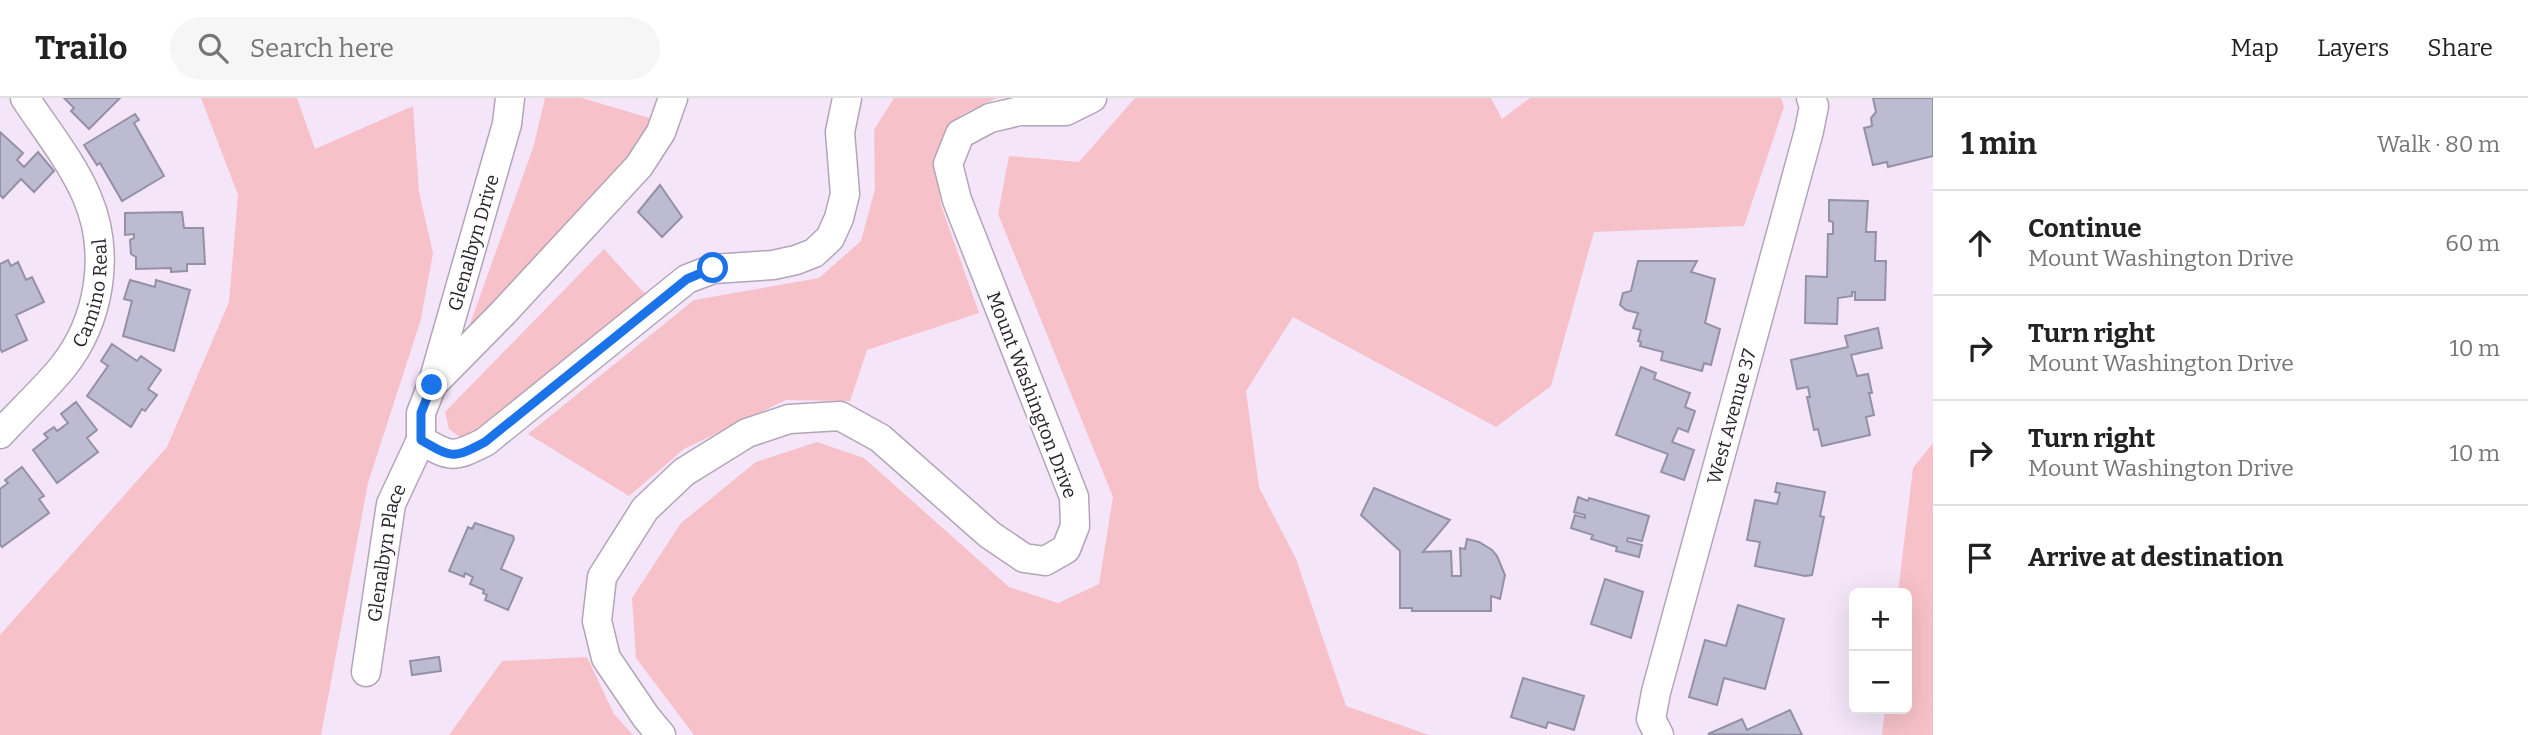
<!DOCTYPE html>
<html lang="en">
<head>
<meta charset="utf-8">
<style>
	:root { --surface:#fff; --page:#f6f6f6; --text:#222; --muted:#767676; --line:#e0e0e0 }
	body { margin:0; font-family:Bitter,serif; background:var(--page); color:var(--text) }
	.controls { position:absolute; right:21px; bottom:21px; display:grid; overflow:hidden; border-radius:10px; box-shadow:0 7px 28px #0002 }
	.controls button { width:63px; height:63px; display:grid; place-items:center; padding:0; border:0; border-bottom:2px solid var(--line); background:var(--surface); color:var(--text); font:35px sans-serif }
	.stop { position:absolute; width:21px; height:21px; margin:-16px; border:5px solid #1a73e8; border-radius:50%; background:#fff }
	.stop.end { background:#1a73e8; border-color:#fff; box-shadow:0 2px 7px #0008 }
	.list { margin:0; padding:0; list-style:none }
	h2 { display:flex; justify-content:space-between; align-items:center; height:91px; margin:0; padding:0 28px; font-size:30px }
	h2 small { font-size:23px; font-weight:400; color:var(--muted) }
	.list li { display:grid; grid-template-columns:46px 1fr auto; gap:21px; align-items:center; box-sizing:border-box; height:105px; padding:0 28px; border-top:2px solid var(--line) }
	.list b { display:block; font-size:26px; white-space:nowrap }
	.list p { margin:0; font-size:23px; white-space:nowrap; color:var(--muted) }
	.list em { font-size:23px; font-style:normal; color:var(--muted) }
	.icon { flex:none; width:38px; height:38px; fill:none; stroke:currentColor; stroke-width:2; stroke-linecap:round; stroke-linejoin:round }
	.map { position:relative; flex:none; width:1933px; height:637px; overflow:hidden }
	header { display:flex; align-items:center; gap:42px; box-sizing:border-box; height:98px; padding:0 35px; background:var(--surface); border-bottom:2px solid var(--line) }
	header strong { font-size:33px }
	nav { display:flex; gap:38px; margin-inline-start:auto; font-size:24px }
	.search { width:490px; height:63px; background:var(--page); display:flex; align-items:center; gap:18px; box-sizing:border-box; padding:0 24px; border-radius:38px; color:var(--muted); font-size:26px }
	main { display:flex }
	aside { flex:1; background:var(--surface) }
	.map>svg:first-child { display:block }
</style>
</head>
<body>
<header>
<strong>Trailo</strong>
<div class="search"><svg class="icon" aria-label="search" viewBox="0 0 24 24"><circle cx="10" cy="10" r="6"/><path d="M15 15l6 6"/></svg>Search here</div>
<nav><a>Map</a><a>Layers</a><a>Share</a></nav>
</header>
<main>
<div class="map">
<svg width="1933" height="637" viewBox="0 0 1933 637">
	<rect width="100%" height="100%" fill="#f4e5f9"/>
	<path fill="#f7c1c9" d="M201,0H297L315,51L413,8L419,94L433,155L421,221L368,385L321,637H0V537L167,349L229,204L238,97Z
		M545,0H582L656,22L638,54L482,225L470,226L533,50Z
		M894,0H997L961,17L936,68L941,107L979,215L867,252L850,303L786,302L684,351L629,398L528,336L694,202L819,180L861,143L875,91L874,32Z
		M1135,0H1491L1502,21L1530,0H1781L1784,9L1744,128L1594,134L1551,288L1496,329L1293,219L1246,293L1259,389L1296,461L1346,608L1429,637H694L636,560L632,500L681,425L756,364L817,344L864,360L1009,489L1058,505L1099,486L1113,399L998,116L1009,58L1079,64Z
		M604,151L645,196L481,334L461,340L449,331L445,314Z
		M1933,345V637H1882L1885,611H1907V495H1898L1913,370Z
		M587,559L614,616L633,637H449L502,563Z"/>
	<path fill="#bdbbd1" stroke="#9491a7" stroke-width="2" d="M64,0H120L89,31L71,13L74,10Z
		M1873,0H1933V58L1888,69L1887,64L1873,67L1864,30L1872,28L1871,20L1876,14Z
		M135,16L139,22L134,25L164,78L122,103L100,65L97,67L84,47Z
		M0,34L23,55L17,62L24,69L38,54L54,73L34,94L21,81L3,100L0,97Z
		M660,87L682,119L662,139L638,114Z
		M1829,102L1868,103L1866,134H1876L1875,163H1886L1885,202H1855V194H1852V198L1838,200L1837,226L1805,225L1806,178L1827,179L1828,136H1833V124L1829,123Z
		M182,114L184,130H203L205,166H187V173L171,174V170L136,171V159L131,156L130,142L134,140V136L125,137V115Z
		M8,162L11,168L18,164L26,182L32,179L44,204L16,217L27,242L2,254L0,250V166Z
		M1638,163H1697L1691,174L1715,181L1705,225L1720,231L1711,267L1704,265L1702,273L1661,262L1663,254L1640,248L1641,244L1638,243L1641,232L1633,230L1638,215L1626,212L1620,207L1623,195L1631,193Z
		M130,182L155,189L156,182L190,192L174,253L123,238L132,203L124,201Z
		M1878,230L1882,250L1851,257L1857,278L1868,276L1872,295H1869L1874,317L1866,319L1870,337L1822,348L1818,331L1814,332L1807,299H1810L1808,289L1797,291L1791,262L1848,249L1845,238Z
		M112,246L137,263L141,258L161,272L148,291L157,297L145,313L142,311L131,329L87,298L108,268L101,263Z
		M1641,269L1656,275L1654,281L1690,295L1685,309L1695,313L1688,334L1678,330L1672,344L1694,352L1684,382L1661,374L1668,356L1616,337Z
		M76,304L97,332L87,340L98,354L57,385L33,352L48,340L44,336L54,329L57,333L68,325L61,316Z
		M22,369L44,398L39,401L49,415L2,449L0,446V391L8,385L5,382Z
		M1777,385L1825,394L1820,418L1824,419L1812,477L1805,478L1755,468L1760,444L1747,442L1755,402L1777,406L1780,395L1775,394Z
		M1374,390L1450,422L1423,454L1451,453L1452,478H1461L1460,450L1465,451L1467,441L1479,444L1492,452L1497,458L1505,477L1500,501L1491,498V513H1412V510H1400V453L1361,417Z
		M1578,399L1588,403L1589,400L1649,418L1642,443L1628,440L1627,443L1642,447L1639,459L1616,453L1617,449L1591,441L1593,437L1571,430L1575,417L1585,420V417L1574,414Z
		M475,425L513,438L514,441L501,471L522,480L508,512L485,502L487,497L483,495L484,492L470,486L473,479L465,475L464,479L449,473L468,429L472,431Z
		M1605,481L1643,494L1631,540L1591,526Z
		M1738,507L1784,521L1765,591L1724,580L1717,607L1689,599L1705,542L1726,548Z
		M439,559L441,573L412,577L410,563Z
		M1523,580L1584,598L1574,632L1548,624L1546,630L1511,619Z
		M1790,612L1802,637L1708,636L1742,621L1747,632Z"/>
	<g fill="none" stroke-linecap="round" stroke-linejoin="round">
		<defs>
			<g id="minor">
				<path d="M673,0L661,34L639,68L503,215L432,287L421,315V342C451,360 453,360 485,344L687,181L713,171L773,167L796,162L814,155L830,140L839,120L845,96L840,34L847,0"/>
				<path id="s1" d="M433,284L507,26L510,0"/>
				<path id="s2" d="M0,336C20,314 43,293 62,270C100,223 111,155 87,99C72,64 46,32 25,0"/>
				<path id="s3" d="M366,574L391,406L421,342"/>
				<path d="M661,637L646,619L606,560L597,523L602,479L645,411L684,374L747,335L789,321L840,318L880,340L990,437L1024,460L1045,463L1066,451L1075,428L1074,399L957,102L948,66L960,36L990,20L1020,13H1066L1092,0"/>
				<path id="s4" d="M1659,637L1651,621L1656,594L1809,33L1814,8L1811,0"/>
			</g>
		</defs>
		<use href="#minor" stroke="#b3a5b8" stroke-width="31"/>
		<use href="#minor" stroke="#fff" stroke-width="28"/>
	</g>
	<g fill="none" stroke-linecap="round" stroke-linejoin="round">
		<path stroke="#1a73e8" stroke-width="9" d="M432,287L421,315V342C452,360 453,361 485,344L687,181L713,170"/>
	</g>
	<g text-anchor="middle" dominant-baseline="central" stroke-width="5" stroke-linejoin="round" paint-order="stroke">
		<g font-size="19" fill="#28232a" stroke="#fff">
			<text stroke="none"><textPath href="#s1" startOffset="145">Glenalbyn Drive</textPath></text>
			<text stroke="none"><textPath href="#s2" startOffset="173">Camino Real</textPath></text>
			<text transform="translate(1032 297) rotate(69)">Mount Washington Drive</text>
			<text stroke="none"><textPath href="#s4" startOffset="331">West Avenue 37</textPath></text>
			<text stroke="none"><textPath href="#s3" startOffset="121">Glenalbyn Place</textPath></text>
		</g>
	</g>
</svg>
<div class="controls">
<button>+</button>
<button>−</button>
</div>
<div class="stop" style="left:713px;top:170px"></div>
<div class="stop end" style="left:432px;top:287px"></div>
</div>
<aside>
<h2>1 min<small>Walk · 80 m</small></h2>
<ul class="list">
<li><svg class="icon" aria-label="ahead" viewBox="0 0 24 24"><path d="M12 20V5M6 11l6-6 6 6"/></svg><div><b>Continue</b><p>Mount Washington Drive</p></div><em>60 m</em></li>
<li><svg class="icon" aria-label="right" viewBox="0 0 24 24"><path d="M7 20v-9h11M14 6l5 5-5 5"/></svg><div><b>Turn right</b><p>Mount Washington Drive</p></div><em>10 m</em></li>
<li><svg class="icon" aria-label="right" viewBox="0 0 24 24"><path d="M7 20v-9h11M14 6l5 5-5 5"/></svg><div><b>Turn right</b><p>Mount Washington Drive</p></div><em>10 m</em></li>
<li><svg class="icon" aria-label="arrive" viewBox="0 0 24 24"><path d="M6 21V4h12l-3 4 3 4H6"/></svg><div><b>Arrive at destination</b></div></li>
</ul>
</aside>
</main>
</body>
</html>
